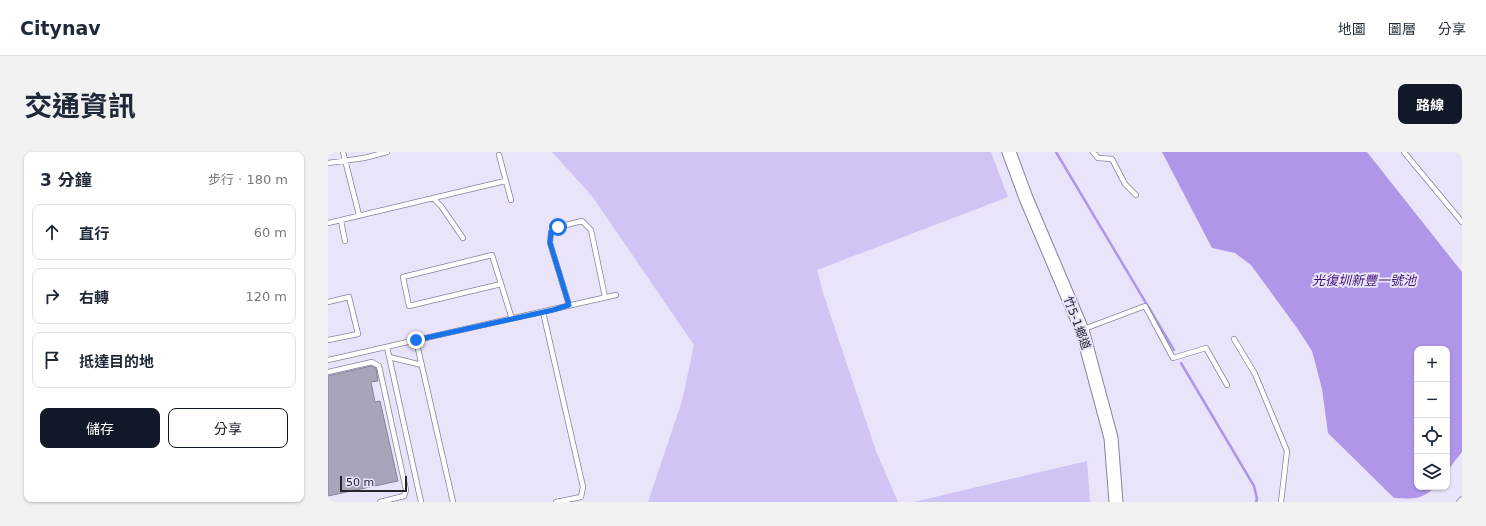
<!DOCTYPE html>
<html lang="zh-TW">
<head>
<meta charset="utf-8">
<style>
	:root { --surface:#fff; --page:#f2f2f3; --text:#1f2937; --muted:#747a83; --line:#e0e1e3; --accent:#111827 }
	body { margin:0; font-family:"DejaVu Sans","Noto Sans TC",sans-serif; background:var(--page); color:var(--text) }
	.controls { position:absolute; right:12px; bottom:12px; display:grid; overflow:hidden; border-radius:8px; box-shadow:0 1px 3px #0004 }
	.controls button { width:36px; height:36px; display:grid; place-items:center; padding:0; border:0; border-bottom:1px solid var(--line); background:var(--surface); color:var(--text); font:20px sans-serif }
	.scale { position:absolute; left:12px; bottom:10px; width:67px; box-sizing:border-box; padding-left:4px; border:2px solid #27252e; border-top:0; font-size:11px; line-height:14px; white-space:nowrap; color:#27252e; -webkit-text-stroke:3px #eae4fb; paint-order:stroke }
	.stop { position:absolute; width:12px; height:12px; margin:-9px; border:3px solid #1a73e8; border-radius:50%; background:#fff }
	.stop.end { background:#1a73e8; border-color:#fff; box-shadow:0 1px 4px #0008 }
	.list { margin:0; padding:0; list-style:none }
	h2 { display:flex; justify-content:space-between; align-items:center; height:52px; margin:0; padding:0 16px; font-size:17px }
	h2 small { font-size:13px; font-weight:400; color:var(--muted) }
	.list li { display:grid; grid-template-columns:26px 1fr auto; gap:12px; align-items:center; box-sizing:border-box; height:56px; margin:0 8px 8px; padding:0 8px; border:1px solid var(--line); border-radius:8px }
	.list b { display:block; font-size:15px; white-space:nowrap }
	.list em { font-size:13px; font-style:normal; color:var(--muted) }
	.actions { display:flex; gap:8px; padding:12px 16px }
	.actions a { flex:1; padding:9px 0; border:1px solid var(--accent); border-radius:8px; text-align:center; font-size:14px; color:var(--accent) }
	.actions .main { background:var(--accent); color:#fff }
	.icon { flex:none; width:22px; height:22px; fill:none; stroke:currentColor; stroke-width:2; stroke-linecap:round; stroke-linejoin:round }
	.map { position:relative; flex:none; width:1134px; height:350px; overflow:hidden; border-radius:8px }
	header { display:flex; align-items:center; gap:24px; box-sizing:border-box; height:56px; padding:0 20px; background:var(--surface); border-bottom:1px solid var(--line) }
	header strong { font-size:19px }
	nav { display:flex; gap:22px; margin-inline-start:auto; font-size:14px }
	.intro { display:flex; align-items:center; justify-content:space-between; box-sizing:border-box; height:96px; padding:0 24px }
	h1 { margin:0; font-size:28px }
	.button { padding:10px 18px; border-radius:8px; background:var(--accent); color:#fff; font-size:14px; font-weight:700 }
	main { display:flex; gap:24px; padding:0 24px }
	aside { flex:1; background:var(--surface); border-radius:8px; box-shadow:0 1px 3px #0004 }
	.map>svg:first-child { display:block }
</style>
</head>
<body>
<header>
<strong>Citynav</strong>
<nav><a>地圖</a><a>圖層</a><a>分享</a></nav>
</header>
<div class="intro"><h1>交通資訊</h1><a class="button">路線</a></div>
<main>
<aside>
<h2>3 分鐘<small>步行 · 180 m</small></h2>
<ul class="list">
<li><svg class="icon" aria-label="ahead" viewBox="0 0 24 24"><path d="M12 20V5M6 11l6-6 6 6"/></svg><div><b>直行</b></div><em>60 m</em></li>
<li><svg class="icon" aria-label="right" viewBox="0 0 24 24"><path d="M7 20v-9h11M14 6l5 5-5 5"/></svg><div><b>右轉</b></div><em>120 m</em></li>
<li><svg class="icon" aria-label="arrive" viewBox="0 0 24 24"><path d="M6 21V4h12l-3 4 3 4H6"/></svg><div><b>抵達目的地</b></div></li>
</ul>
<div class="actions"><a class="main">儲存</a><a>分享</a></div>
</aside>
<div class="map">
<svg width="1134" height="350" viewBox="0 0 1134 350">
	<rect width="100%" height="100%" fill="#eae4fb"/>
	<path fill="#d1c3f4" d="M224,0H663L680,45L489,118L495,141L548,299L570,350H320L354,249L366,193L264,44Z
		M759,309L762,350H586Z"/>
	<path fill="#af96e8" d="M834,0H1039L1134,120V300L1119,319V197H1089V335H1106C1096,348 1082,347 1066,346L1000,281L994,237L984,199L969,176L923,113L907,101L884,96Z"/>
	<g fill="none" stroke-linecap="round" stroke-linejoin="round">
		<path stroke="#af96e8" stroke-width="2.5" d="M728,0L846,198
			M853,211L926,334L929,347L928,350"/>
	</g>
	<path fill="#aaa4bb" stroke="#878297" d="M43,214L48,216L50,229L43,230L47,250L52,249L70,329L0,344V224Z"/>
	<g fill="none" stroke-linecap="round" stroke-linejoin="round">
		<defs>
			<path id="lane" d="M15,0L31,63
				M765,0L770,6L784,7L797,32L808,43
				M1076,0L1134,70
				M171,3L183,48
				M0,11L36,6L59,0
				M105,46L113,54L135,86
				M13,69L17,89
				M0,71L177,29
				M173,132L81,154L75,125L164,103L184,167
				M0,150L21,145L30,182L0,188
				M241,153L222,91L223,80L230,75L254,69L263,78L277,145
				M215,160L255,335L253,345L228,350
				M756,177L817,154L845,206L878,196L899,233
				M906,187L927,222L959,299L953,350
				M88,188L125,350
				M59,195L93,350
				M61,205L94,213
				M0,208L288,143
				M0,220L44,210L51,214L78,338L76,344L52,350
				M1131,350L1134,347"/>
			<path id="secondary" d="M681,0L698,46L754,178L783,286L788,350"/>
		</defs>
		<use href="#lane" stroke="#888297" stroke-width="6"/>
		<use href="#secondary" stroke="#888297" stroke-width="15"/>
		<use href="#lane" stroke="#fff" stroke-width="4.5"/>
		<use href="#secondary" stroke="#fff" stroke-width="13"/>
	</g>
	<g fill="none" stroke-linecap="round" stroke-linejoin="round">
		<path stroke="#1a73e8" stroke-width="5" d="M88,188L225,158L241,153L222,91L223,80L230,75"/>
	</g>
	<g text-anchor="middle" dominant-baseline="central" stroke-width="4" stroke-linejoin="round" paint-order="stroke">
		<g font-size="12" fill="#27252e" stroke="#eae4fb">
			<text transform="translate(749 171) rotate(70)">竹5-1鄉道</text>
		</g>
		<g font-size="13" font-style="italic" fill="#3e1273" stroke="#eae4fb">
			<text x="1036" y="128">光復圳新豐一號池</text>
		</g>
	</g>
</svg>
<div class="controls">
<button>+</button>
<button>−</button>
<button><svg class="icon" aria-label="locate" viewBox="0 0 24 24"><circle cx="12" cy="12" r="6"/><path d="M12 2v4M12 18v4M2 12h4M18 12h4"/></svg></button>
<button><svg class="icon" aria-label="layers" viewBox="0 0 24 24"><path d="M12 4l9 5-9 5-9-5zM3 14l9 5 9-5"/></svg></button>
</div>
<div class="scale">50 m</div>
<div class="stop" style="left:230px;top:75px"></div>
<div class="stop end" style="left:88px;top:188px"></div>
</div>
</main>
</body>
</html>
